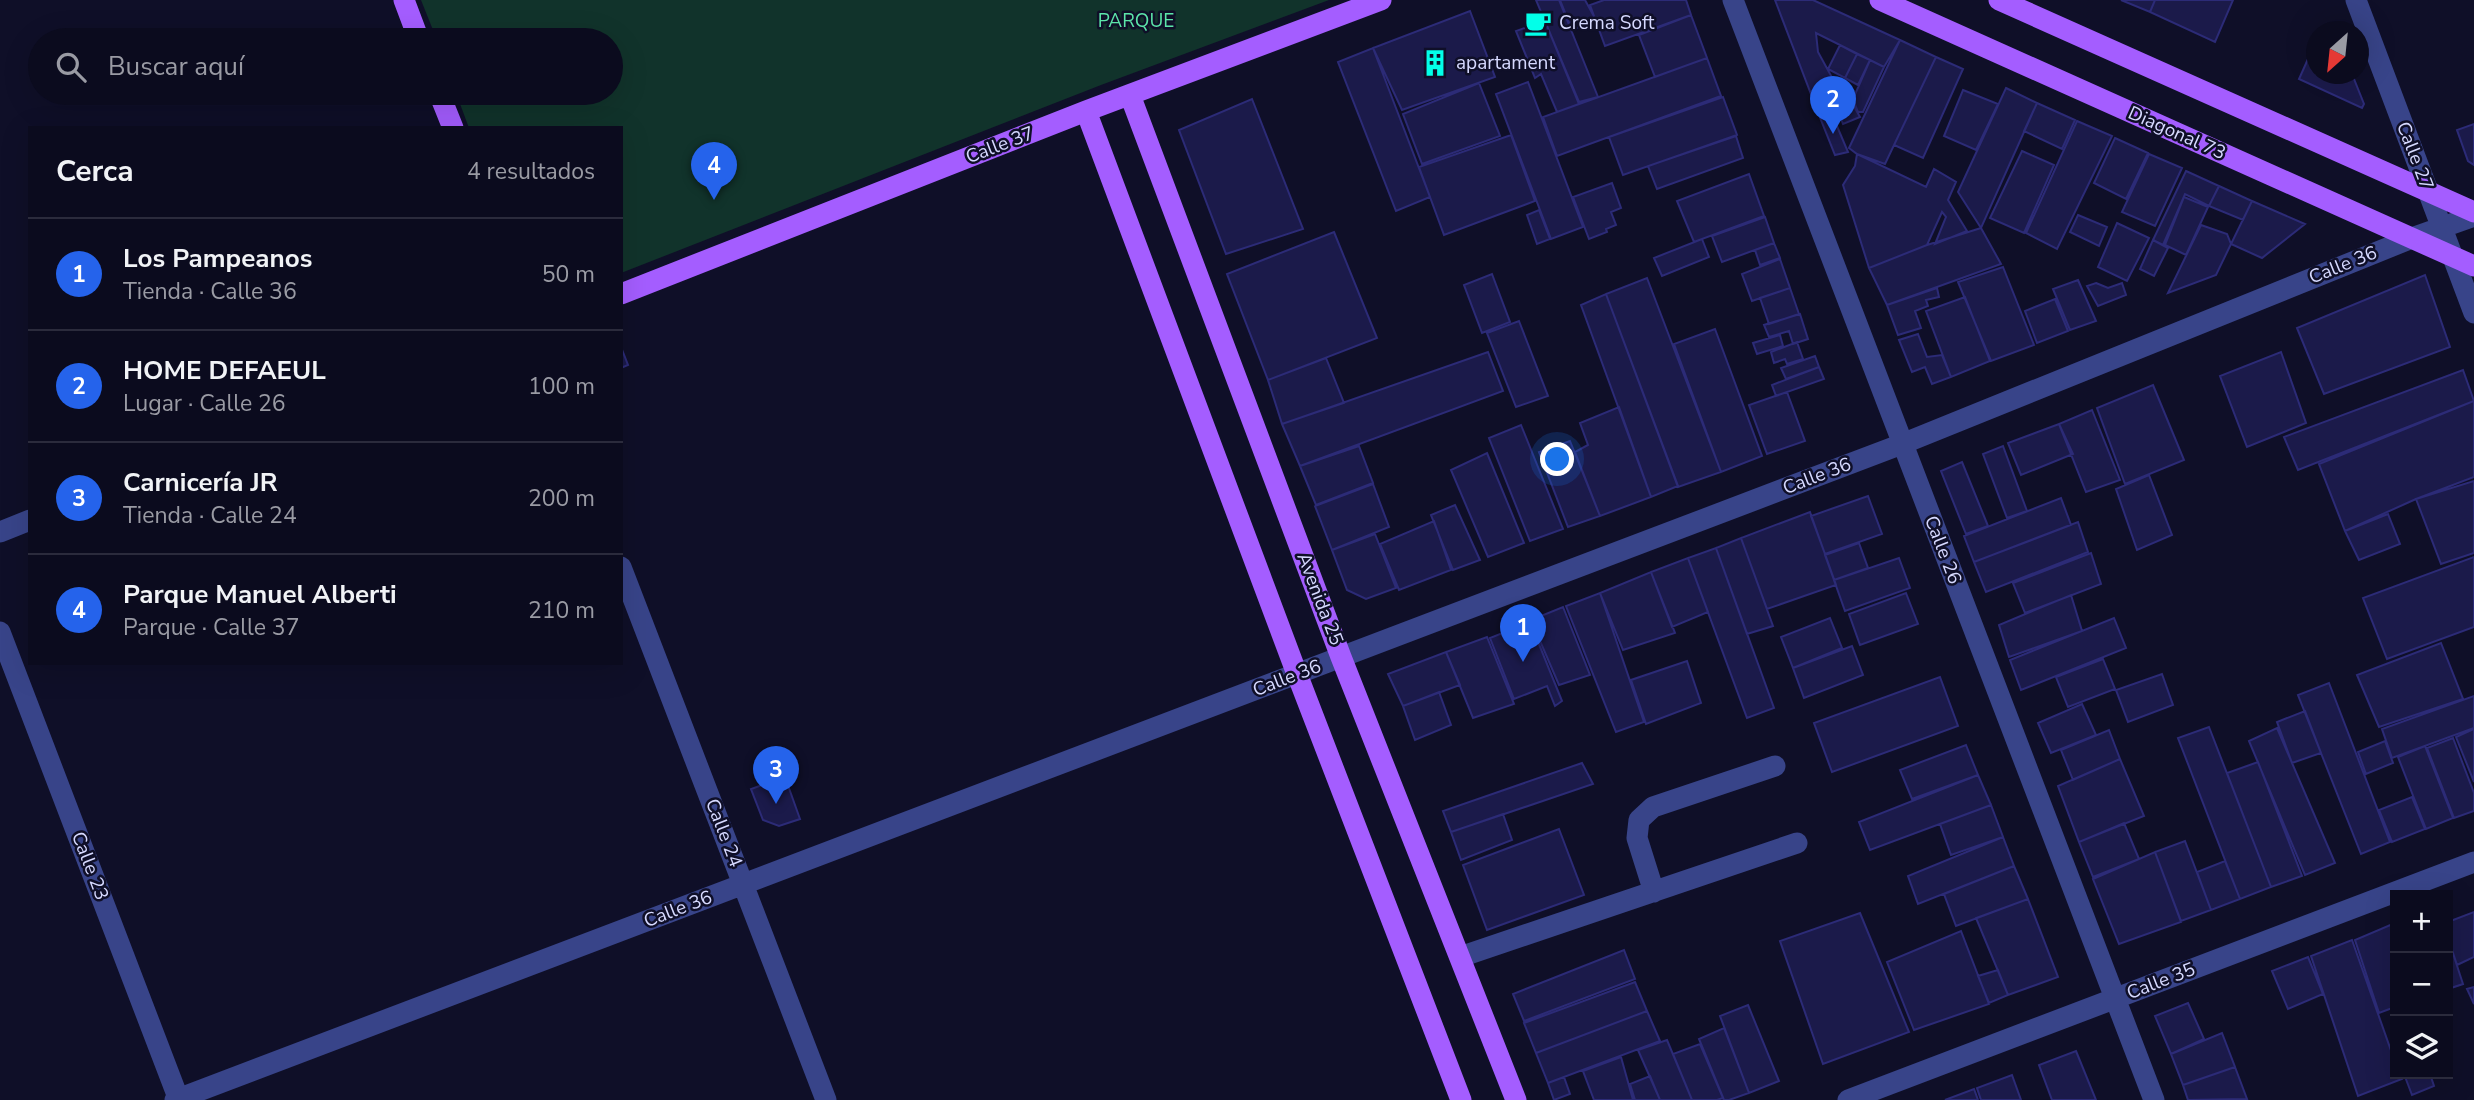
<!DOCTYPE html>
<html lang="es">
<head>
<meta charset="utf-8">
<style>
	:root { --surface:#0b0b1e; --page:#19192b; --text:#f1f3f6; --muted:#9a9ba4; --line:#2b2b3c; --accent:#2563eb }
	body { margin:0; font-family:"Nunito Sans",sans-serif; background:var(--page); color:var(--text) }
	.controls { position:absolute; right:21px; bottom:21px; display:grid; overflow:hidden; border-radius:0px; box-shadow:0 7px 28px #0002 }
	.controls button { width:63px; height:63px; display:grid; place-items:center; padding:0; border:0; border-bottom:2px solid var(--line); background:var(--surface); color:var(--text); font:35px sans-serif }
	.compass { position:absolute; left:2306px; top:21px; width:63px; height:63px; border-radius:50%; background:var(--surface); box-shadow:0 7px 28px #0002; rotate:207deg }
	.you { position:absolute; left:1558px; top:460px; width:24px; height:24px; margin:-18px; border:5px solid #fff; border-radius:50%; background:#1a73e8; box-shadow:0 0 0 10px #1a73e833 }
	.badge { display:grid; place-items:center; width:46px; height:46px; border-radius:50%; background:var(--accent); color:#fff; font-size:23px; font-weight:700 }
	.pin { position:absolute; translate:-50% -58px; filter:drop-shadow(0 2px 4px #0008) }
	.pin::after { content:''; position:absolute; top:37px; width:24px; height:21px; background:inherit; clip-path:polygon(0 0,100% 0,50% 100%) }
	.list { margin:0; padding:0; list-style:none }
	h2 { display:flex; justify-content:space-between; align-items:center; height:91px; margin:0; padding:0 28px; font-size:30px }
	h2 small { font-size:23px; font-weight:400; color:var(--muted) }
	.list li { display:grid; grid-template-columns:46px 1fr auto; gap:21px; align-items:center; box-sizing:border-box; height:112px; padding:0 28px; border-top:2px solid var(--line) }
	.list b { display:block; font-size:26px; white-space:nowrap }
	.list p { margin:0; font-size:23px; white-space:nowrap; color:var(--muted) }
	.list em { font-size:23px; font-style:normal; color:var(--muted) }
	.icon { flex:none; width:38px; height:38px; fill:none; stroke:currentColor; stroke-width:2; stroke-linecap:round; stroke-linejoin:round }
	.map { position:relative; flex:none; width:2474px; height:1100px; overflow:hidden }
	.search { position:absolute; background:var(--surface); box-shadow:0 7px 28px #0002; left:28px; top:28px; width:595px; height:77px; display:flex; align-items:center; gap:18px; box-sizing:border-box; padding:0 24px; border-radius:38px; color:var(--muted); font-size:26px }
	.panel { position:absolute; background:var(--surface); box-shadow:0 7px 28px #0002; left:28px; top:126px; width:595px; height:539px; border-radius:0px }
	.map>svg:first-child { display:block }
</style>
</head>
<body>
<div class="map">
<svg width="2474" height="1100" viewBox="0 0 2474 1100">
	<rect width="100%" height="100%" fill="#0f0f28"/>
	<path fill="#11332b" d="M421,0H1329L1101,85L621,273V128H469L456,93H611V40H437Z"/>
	<path fill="#1b1a4a" stroke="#2c2b77" stroke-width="2" d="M1536,0H1559L1598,97L1579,102Z
		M1560,0H1585L1596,20L1572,30Z
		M1604,0H1686L1691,15L1605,46L1590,5Z
		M1775,0H1813L1900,40L1884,67L1816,33L1818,52L1847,105L1819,115Z
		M2121,0H2155L2150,12Z
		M2155,0H2233L2215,42L2150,12Z
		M1470,11L1495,77L1402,110L1373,48Z
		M1691,15L1707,58L1655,77L1639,35Z
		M1545,21L1579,104L1557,112L1541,74L1535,78L1516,31Z
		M1900,40L1936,57L1885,164L1857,154L1849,148Z
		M1840,45L1857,54L1845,78L1828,69Z
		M1373,48L1430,197L1396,211L1338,62Z
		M2316,48V74H2352L2364,104L2362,108L2299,79L2312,50Z
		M1857,54L1870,60L1858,85L1845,78Z
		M1936,57L1963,69L1923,158L1894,145Z
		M1707,58L1721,96L1557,156L1543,117Z
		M1870,60L1884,67L1863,112H1858L1853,99Z
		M1528,82L1583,227L1551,239L1496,94Z
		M1479,83L1500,136L1422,164L1403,114Z
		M2006,88L2037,103L1981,228L1958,192Z
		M1963,90L1998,104L1976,150L1944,136Z
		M1723,97L1737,135L1623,175L1609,137Z
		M1252,99L1303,229L1226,254L1179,130Z
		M1852,103L1860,117L1843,124L1841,119L1836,120L1832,111Z
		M2037,103L2075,120L2062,149L2024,131Z
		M1831,112L1848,152L1835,155L1819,115Z
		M2077,121L2112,136L2057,249L2026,233Z
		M2474,124V165L2468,161L2457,130Z
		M1511,135L1535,201L1444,235L1419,167Z
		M1736,136L1743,158L1657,189L1648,166Z
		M2115,138L2148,153L2126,199L2094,183Z
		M2022,151L2054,165L2024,233L1990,218Z
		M1857,154L1926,187L1934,169L1956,182L1948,200L1967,231L1935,244L1946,217L1942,212L1927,245L1869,268L1843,185L1855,166Z
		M2149,154L2182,168L2155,226L2122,212Z
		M2186,171L2219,186L2209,206L2185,194L2163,245L2153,240Z
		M1749,174L1764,216L1694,242L1677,201Z
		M1612,183L1621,208L1611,212L1616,225L1606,229L1607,232L1589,239L1573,197Z
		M2219,186L2252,201L2243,220L2209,206Z
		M2184,197L2208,207L2186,255L2165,245Z
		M2252,201L2305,224L2262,258L2231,244Z
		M1539,210L1550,239L1537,244L1527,215Z
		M2078,215L2107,227L2099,246L2070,232Z
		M1765,217L1774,243L1722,262L1712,236Z
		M2117,223L2149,238L2127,281L2098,267Z
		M2201,225L2227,234L2231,244L2216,275L2168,293Z
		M1981,228L2001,264L1887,305L1869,268L1927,245Z
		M1334,232L1377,338L1268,380L1227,274Z
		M1702,239L1709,257L1662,276L1654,258Z
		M2153,240L2168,248L2154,276L2140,269Z
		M1774,243L1780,258L1760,265L1755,250Z
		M1780,259L1790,288L1752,301L1742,274Z
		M2003,267L2034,345L1991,361L1958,282Z
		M1492,274L1510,322L1482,333L1464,285Z
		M2425,275L2450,347L2324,394L2297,328Z
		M1647,278L1721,472L1678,487L1606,294Z
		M2078,280L2096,321L2070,330L2053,289Z
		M2096,283L2108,288L2122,283L2126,295L2098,306L2087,286Z
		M1790,288L1799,314L1769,324L1760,298Z
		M1937,288L1939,297L1926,300L1928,306L1915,311L1921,328L1898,335L1887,305Z
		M1606,294L1678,486L1651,497L1581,305Z
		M1965,297L1990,361L1951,377L1926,311Z
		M2055,299L2068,331L2037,343L2025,311Z
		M1800,314L1808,339L1793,344L1789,331L1769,337L1764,325Z
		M1519,321L1548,396L1516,407L1487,333Z
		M1715,329L1762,456L1721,472L1674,344Z
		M1918,334L1927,357L1942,355L1951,377L1932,384L1925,367L1912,372L1899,340Z
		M1780,335L1783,346L1757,354L1753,343Z
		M1797,342L1803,359L1787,364L1785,359L1774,363L1771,352Z
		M621,347L628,365L621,368Z
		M1488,352L1503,391L1300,466L1282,424Z
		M2281,352L2306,423L2247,447L2220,376Z
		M1815,356L1819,367L1786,379L1781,368Z
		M1326,358L1344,403L1282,424L1268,380Z
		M1819,367L1824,379L1776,396L1772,385Z
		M2463,370L2474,401L2298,470L2284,437Z
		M2153,385L2184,460L2125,484L2097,408Z
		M1787,392L1805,441L1767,454L1749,405Z
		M2474,401V477L2416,499L2345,531L2319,464Z
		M1619,407L1651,497L1600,516L1575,452L1588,445L1580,423Z
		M2092,410L2120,480L2086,492L2059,424Z
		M2059,424L2073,454L2021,475L2008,443Z
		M1521,425L1563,529L1530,541L1489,438Z
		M1570,441L1600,516L1568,527L1539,452Z
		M1359,446L1373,483L1316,505L1300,466Z
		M2003,446L2027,511L2007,518L1983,454Z
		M1487,453L1524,543L1488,557L1451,470Z
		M1962,462L1988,526L1966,534L1941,471Z
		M2149,475L2172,535L2137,550L2116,489Z
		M2474,481V553L2441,564L2416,499Z
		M1373,484L1389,527L1332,550L1315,506Z
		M1868,496L1882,534L1825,554L1811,516Z
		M2061,498L2071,525L1974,562L1964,536Z
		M1455,505L1480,560L1453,570L1431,515Z
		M1810,512L1836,585L1767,609L1741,538Z
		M2388,514L2400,544L2359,560L2345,531Z
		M1434,521L1451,570L1399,590L1380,544Z
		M2078,522L2088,552L1986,592L1974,562Z
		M1375,534L1396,588L1366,599L1347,590L1332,550Z
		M1741,538L1773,626L1747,634L1716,548Z
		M1859,543L1868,568L1834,580L1825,555Z
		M1716,548L1774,708L1747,718L1688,558Z
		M2091,553L2101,584L2025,613L2013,583Z
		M2474,557V627L2387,659L2363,598Z
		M1688,558L1708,612L1672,627L1651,572Z
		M1899,558L1910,588L1845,611L1834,580Z
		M1651,572L1675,633L1623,650L1600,593Z
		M1600,593L1644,722L1616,732L1566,606Z
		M1906,593L1918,624L1860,645L1849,614Z
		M2071,595L2082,631L2009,657L1999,625Z
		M1563,607L1590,675L1559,685L1531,620Z
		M1830,618L1842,648L1793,668L1781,637Z
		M2114,618L2126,648L2021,690L2010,660Z
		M1530,622L1562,701L1555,706L1547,686L1514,699L1490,638Z
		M1487,637L1514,704L1473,718L1446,652Z
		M2441,643L2463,699L2379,727L2357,675Z
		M1852,646L1863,675L1804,698L1793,668Z
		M1446,652L1460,685L1403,706L1388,674Z
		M2103,659L2115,689L2068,707L2056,677Z
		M1687,661L1701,703L1646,724L1631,680Z
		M2162,674L2173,705L2128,722L2116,690Z
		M1940,677L1958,726L1832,772L1814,723Z
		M2329,683L2390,842L2361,854L2298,695Z
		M1439,692L1451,725L1415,740L1403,706Z
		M2474,696V728L2392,758L2382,729Z
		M2082,704L2096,735L2051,753L2038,723Z
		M2305,711L2321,753L2292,763L2277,722Z
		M2209,727L2271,887L2240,899L2178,738Z
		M2277,728L2335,863L2305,875L2249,741Z
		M2474,729V782L2456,737Z
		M2109,730L2120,759L2073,780L2061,750Z
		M2453,738L2474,793V811L2454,818L2427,748Z
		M2385,741L2393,763L2366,774L2358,752Z
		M1966,745L1978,775L1912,799L1900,770Z
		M2425,746L2453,818L2426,829L2398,757Z
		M2120,759L2144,816L2079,842L2058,786Z
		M2258,762L2302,876L2271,887L2227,773Z
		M1582,763L1593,784L1451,832L1443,811Z
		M1978,775L1991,805L1870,850L1859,822Z
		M785,777L800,819L779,826L763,820L751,789Z
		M2412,797L2425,829L2392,842L2379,810Z
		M1991,805L2003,837L1951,855L1940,824Z
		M1503,814L1512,840L1461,860L1451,832Z
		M2124,823L2139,859L2093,877L2079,842Z
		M1559,829L1584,895L1487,930L1463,865Z
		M2003,837L2014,866L1918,904L1908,876Z
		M2185,841L2211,910L2181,921L2155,852Z
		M2155,852L2181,922L2119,944L2093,879Z
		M2225,861L2240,899L2211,910L2197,872Z
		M2014,866L2028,899L1956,926L1944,894Z
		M2028,899L2058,977L2008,995L1976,918Z
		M2474,912V957L2457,965L2448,938V922Z
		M1860,913L1909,1032L1823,1064L1780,941Z
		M2395,923V1007L2379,1013L2355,940Z
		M1961,931L1989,1004L1914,1030L1887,962Z
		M2448,938L2463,984L2448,989Z
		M2352,940L2395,1062V1074H2400L2402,1079L2358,1096L2311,956Z
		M1624,950L1635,979L1524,1021L1513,994Z
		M2308,957L2323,994L2288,1009L2272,971Z
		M1998,970L2008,995L1989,1003L1978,976Z
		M1635,982L1647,1011L1536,1053L1524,1023Z
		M2474,987V1004L2467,989Z
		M2188,1003L2204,1039L2171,1054L2155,1016Z
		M1748,1005L1779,1081L1749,1093L1720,1016Z
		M1647,1011L1660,1041L1548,1083L1536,1053Z
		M1724,1028L1749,1093L1729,1100H1724L1699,1039Z
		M2222,1033L2235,1067L2183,1085L2171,1054Z
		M1667,1040L1692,1100H1660L1638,1050Z
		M1700,1044L1723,1098L1717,1100H1692L1673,1054Z
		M2076,1051L2096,1100H2052L2039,1065Z
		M1621,1057L1633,1100H1594L1583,1071Z
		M2235,1067L2247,1099L2188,1100L2183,1085Z
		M2404,1074H2430L2434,1086L2412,1095Z
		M2012,1075L2021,1100H1981L1977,1088Z
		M1650,1076L1660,1100H1635L1630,1084Z
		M1564,1077L1570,1094L1554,1100L1548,1083Z
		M1974,1089L1978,1100H1945Z"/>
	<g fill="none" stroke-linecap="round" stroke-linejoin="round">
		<path stroke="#384489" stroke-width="21" d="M1733,0L2154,1100
			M2356,0L2474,313
			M0,532L30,520
			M621,567L826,1100
			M0,632L179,1100
			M1654,892L1637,838L1639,820L1653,807L1775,766
			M1460,957L1797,843
			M175,1100L1902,444L2412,238L2474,216
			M1848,1100L2474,862"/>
		<path stroke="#a45dff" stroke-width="21" d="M404,0L419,40
			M1880,0L2474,266
			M1999,0L2474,212
			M439,93L453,128
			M1130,95L1341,657L1516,1100
			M1086,111L1297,674L1461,1100
			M621,294L1086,111L1381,0"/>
	</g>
	<defs>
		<symbol id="cafe-bare" viewBox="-9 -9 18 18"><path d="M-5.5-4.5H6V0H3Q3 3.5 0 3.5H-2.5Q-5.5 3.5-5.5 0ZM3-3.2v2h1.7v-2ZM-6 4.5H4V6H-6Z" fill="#02ffe9" stroke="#0f0f28" stroke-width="2.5" paint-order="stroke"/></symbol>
		<symbol id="building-bare" viewBox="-9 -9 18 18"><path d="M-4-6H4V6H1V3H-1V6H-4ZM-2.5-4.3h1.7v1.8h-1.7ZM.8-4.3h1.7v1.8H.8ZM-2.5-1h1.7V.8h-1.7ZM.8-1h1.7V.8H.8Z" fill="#02ffe9" stroke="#0f0f28" stroke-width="2.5" paint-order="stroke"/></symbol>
	</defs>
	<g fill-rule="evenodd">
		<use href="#cafe-bare" x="1519" y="4" width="38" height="38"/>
		<use href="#building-bare" x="1416" y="44" width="38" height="38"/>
	</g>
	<g text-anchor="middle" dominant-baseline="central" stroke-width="5" stroke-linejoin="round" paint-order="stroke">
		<g font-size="19" fill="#5ce5a9" stroke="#0f0f28">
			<text x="1136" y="21">PARQUE</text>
		</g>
		<g font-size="19" fill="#d6d9ff" stroke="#0f0f28" text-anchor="start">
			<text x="1559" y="23">Crema Soft</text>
			<text x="1456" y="63">apartament</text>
		</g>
		<g font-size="19" fill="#d6d9ff" stroke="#0f0f28">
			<text transform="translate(2177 133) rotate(24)">Diagonal 73</text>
			<text transform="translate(1000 145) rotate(-21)">Calle 37</text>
			<text transform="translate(2415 156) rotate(69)">Calle 27</text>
			<text transform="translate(2343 265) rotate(-22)">Calle 36</text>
			<text transform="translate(1817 476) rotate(-21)">Calle 36</text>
			<text transform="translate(1943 550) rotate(69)">Calle 26</text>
			<text transform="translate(1320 599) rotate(69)">Avenida 25</text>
			<text transform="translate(1287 678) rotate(-21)">Calle 36</text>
			<text transform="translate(724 833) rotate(69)">Calle 24</text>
			<text transform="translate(90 866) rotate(69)">Calle 23</text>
			<text transform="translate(678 909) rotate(-21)">Calle 36</text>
			<text transform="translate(2161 981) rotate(-21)">Calle 35</text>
		</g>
	</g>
</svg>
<div class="controls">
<button>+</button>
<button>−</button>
<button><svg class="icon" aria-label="layers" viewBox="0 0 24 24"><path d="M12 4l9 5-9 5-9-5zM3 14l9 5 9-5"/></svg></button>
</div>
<svg class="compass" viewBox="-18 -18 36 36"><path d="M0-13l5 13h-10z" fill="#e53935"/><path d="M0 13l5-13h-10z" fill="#9a9ba4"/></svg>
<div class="you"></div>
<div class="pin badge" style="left:1523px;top:662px">1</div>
<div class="pin badge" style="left:1833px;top:134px">2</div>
<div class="pin badge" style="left:776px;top:804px">3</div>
<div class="pin badge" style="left:714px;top:200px">4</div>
<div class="search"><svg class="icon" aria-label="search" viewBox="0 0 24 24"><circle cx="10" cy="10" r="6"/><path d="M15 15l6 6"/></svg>Buscar aquí</div>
<section class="panel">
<h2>Cerca<small>4 resultados</small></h2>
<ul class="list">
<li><span class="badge">1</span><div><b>Los Pampeanos</b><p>Tienda · Calle 36</p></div><em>50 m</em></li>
<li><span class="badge">2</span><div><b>HOME DEFAEUL</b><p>Lugar · Calle 26</p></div><em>100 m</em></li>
<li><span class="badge">3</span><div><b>Carnicería JR</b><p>Tienda · Calle 24</p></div><em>200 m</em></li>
<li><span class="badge">4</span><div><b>Parque Manuel Alberti</b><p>Parque · Calle 37</p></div><em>210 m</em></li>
</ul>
</section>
</div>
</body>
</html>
